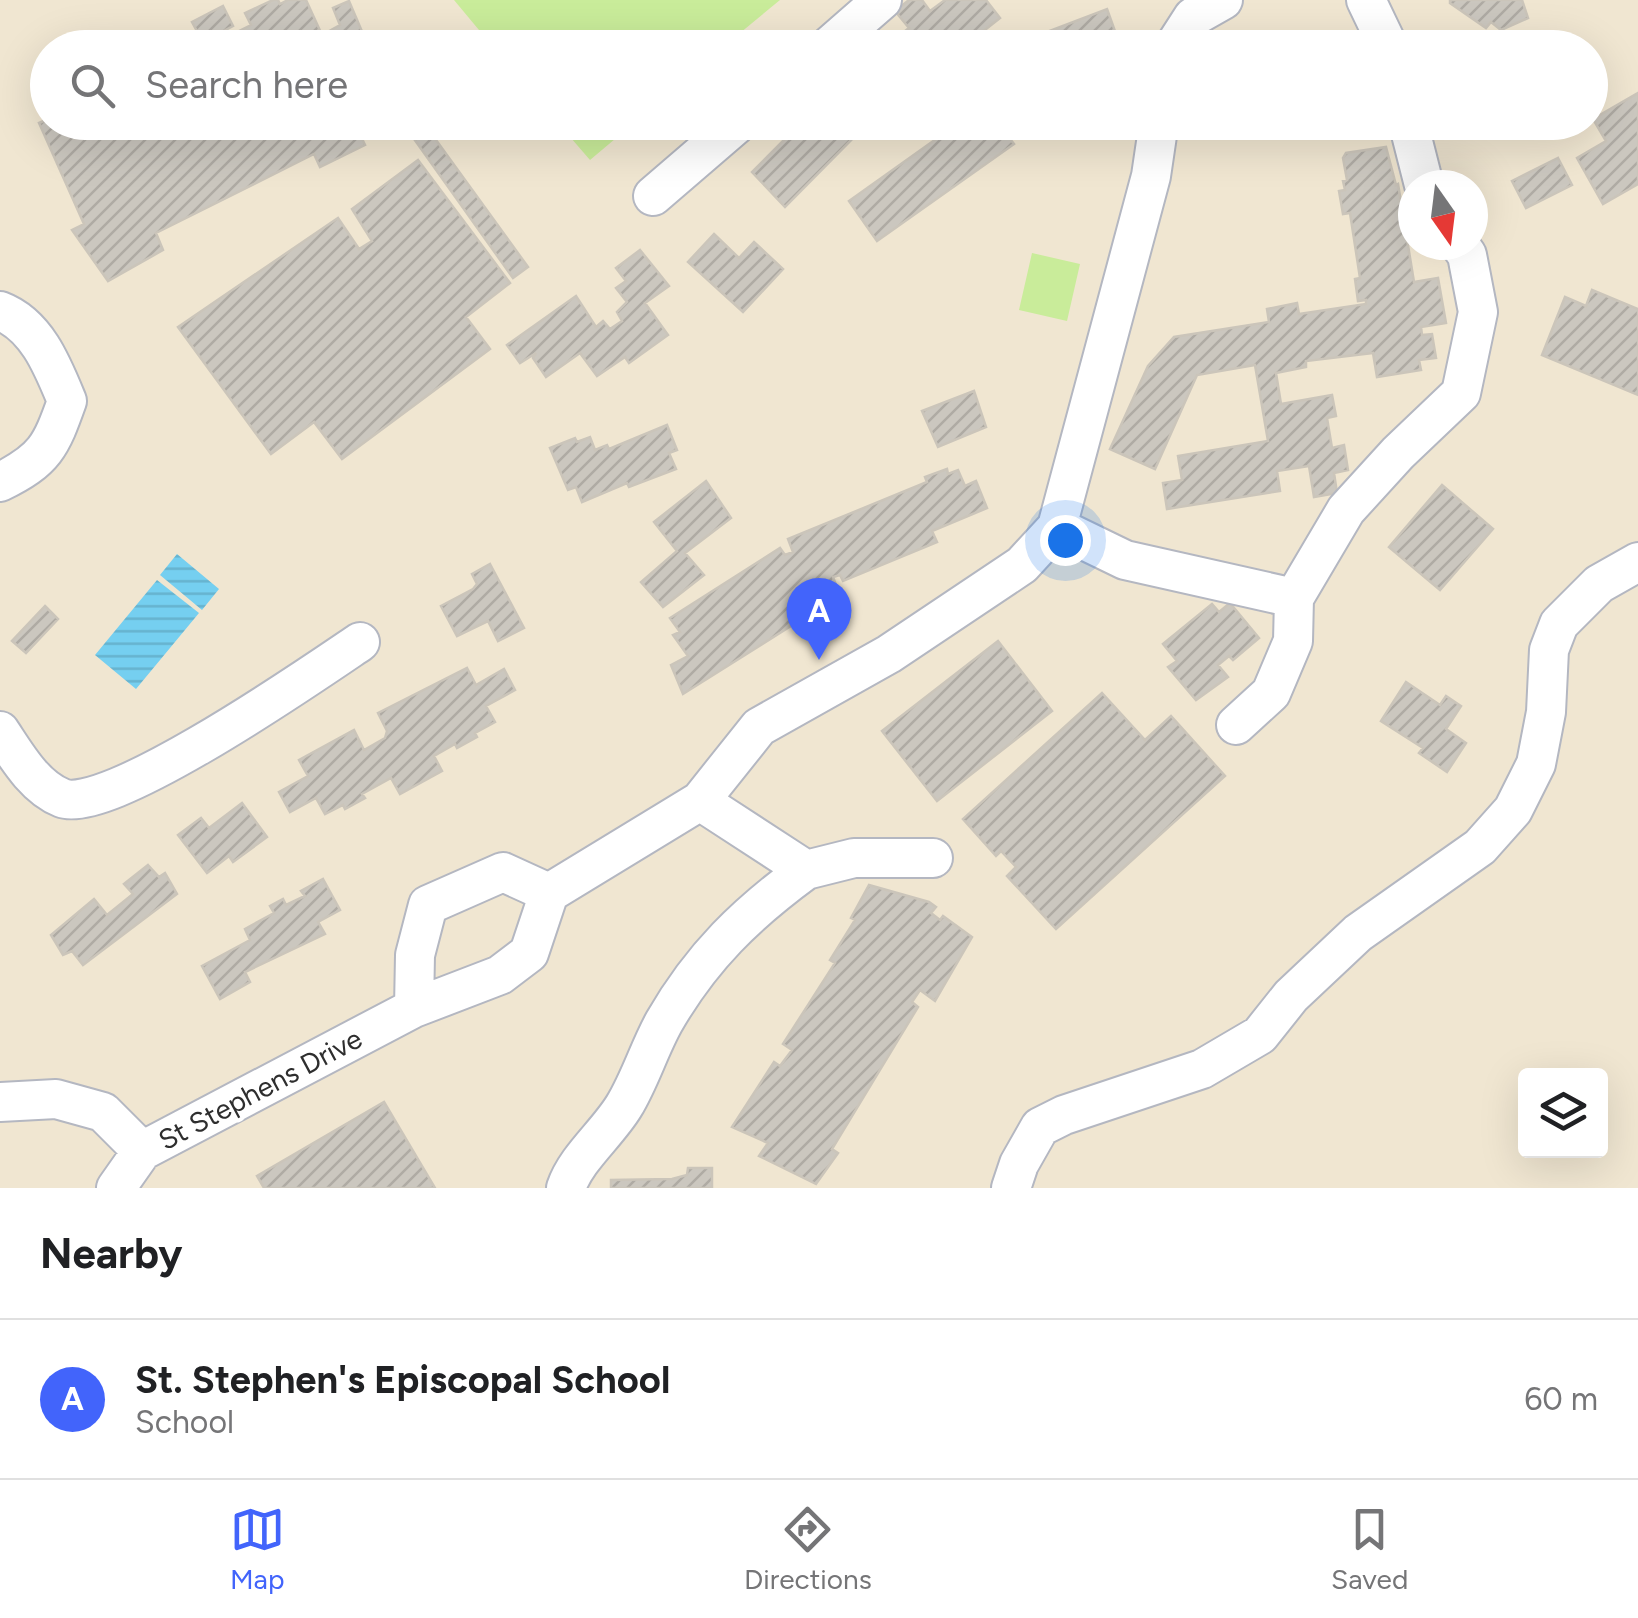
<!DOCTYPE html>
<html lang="en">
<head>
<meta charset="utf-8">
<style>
	:root { --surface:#fff; --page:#f6f6f6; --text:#202124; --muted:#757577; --line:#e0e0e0; --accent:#4264fb }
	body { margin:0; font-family:Figtree,sans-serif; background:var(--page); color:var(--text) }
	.controls { position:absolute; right:30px; bottom:30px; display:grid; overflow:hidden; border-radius:10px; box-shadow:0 10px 40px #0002 }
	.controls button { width:90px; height:90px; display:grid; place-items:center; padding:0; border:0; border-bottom:2px solid var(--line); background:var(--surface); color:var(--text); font:50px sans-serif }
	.compass { position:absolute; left:1398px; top:170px; width:90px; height:90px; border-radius:50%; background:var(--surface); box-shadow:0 10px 40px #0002; rotate:166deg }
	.you { position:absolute; left:1065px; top:540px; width:35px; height:35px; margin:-25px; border:8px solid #fff; border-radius:50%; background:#1a73e8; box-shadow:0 0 0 15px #1a73e833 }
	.badge { display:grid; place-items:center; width:65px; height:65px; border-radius:50%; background:var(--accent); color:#fff; font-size:32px; font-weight:700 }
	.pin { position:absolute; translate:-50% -82px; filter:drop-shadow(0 2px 5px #0008) }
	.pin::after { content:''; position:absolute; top:52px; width:35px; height:30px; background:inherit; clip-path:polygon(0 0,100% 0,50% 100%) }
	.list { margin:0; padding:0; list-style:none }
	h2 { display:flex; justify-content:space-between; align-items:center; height:130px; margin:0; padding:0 40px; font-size:42px }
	h2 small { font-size:32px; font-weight:400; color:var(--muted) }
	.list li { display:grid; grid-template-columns:65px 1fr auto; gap:30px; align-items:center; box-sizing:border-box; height:160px; padding:0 40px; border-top:2px solid var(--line) }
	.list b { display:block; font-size:38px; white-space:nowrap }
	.list p { margin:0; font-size:32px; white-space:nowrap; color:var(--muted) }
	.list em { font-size:32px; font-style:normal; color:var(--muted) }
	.icon { flex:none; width:55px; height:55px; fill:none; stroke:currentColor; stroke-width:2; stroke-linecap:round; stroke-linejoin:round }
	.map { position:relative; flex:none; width:1638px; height:1188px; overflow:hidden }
	.search { position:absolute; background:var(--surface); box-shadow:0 10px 40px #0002; left:30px; right:30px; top:30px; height:110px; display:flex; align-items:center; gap:25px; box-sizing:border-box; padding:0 35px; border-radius:55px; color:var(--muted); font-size:38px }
	.sheet { height:290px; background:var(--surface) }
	nav { display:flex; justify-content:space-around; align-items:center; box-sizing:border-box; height:140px; border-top:2px solid var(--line); background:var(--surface); font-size:28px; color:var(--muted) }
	nav a { display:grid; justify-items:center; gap:5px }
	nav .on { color:var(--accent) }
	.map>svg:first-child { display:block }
</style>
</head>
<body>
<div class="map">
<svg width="1638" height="1188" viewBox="0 0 1638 1188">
	<defs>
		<pattern id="water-rules" width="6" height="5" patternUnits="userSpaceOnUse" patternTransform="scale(2.5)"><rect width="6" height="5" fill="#75cff0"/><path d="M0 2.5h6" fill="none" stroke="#66b2ce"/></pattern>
		<pattern id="building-hatch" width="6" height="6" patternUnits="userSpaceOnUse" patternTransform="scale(2.5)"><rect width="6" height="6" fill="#cbc7bf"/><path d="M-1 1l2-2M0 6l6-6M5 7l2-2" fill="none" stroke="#afaba4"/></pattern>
	</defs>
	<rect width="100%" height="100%" fill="#efe9e1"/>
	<path fill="#f0e6d1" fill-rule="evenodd" d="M0,0H1638V1188H0ZM48,48H1590V122H48ZM1413,185H1473V245H1413ZM1526,1076H1600V1150H1526Z"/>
	<path fill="#c9ec9a" d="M454,0H780L723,47L494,48Z
		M558,123H634L590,160Z
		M1032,253L1080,264L1067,321L1019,310Z"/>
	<path fill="url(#water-rules)" d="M177,554L219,589L202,610L160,575Z
		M157,580L199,613L136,689L95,655Z"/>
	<path fill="url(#building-hatch)" stroke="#cbc5ba" stroke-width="2.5" d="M273,0H278L280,4L288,0H306L322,35L340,25L333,8L349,1L369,48H205L251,25L245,13Z
		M909,0H922L930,11L945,0H986L1000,18L962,48H883L909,28L895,11Z
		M1450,0H1522L1528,18L1501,30L1491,22L1486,28L1450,3Z
		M223,6L233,26L203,42L192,22Z
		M1107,9L1121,48H1054L1047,32Z
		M1638,93V184L1603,204L1577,158L1606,141L1593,119Z
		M48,119V122H354L365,145L320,167L314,154L156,233L163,250L108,281L72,230L84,224L39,123Z
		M402,122H423L528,267L513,278Z
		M777,122H869L785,207L752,172L789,135Z
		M960,122H1016L1004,131L1014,144L877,241L849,201Z
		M1386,147L1396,185L1398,184L1414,282L1438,278L1446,323L1421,327L1422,335L1432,334L1436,358L1419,360L1421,370L1377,377L1373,353L1306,361V367L1276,373L1281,404L1332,395L1336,416L1327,418L1332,448L1344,445L1348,470L1334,473L1337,493L1314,497L1309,466L1277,471L1280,491L1167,509L1163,483L1182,480L1178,456L1268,441L1255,365L1197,375L1155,469L1110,449L1148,366L1174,337L1269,322L1267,309L1297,303L1299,314L1366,304V300L1358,301L1355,279L1360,278L1350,213L1343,214L1339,191L1345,190L1343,181L1347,180L1343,158L1346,153Z
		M1558,158L1572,185L1526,208L1512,181Z
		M418,160L510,283L466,317L490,349L342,459L314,422L271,454L178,327L338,218L359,249L372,241L352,209Z
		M714,234L739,258L754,242L783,269L743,312L688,262Z
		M640,250L669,286L645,303L668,335L629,363L625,357L597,376L580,353L546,377L533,358L536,353L520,363L507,345L576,296L596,327L603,321L610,329L622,321L617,312L627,302L616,288L626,281L616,268Z
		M1592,290L1638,309V395L1542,355L1565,297L1586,306Z
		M974,391L986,427L938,447L922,411Z
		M667,425L677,450L669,453L676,469L629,487L627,483L582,502L576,487L568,490L550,448L575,438L577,442L590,437L595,450L607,445L609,449Z
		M947,469L948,474L958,470L965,486L976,481L987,508L932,531L937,542L843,581L840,575L833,577L840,595L683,694L671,665L688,656L673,635L680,632L670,618L780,548L785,555L793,552L788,539L927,482L925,477Z
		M706,481L731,518L685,553L704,575L663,607L641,582L677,551L654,522Z
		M1442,485L1493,529L1440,590L1389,547Z
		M490,564L524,628L498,641L488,621L457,636L441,606L473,589L477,584L472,574Z
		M1230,603L1259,638L1233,660L1229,656L1218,665L1228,677L1196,700L1168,667L1177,661L1163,644L1212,604L1219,612Z
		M45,606L58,619L26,653L12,641Z
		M998,641L1052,711L937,801L882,731Z
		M467,668L476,685L504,669L515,690L486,706L495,722L475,733L477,737L457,748L455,744L434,756L442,771L400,794L391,778L362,794L365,798L345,809L343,805L325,814L316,798L290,812L279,792L308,776L299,760L354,730L364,750L385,738L387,731L378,713Z
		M1406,682L1440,705L1446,696L1461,706L1446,729L1466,743L1447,772L1419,753L1423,748L1381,721Z
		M1102,693L1145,740L1171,716L1225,776L1056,929L1007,876L1016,867L1001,851L996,856L963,819Z
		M242,803L267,837L233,862L229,856L207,873L178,835L201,818L209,828Z
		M148,865L159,877L165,873L177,894L83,965L72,951L63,955L51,935L94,899L107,915L133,894L124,884Z
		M323,879L340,910L318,922L325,934L245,972L250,982L220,999L202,966L250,940L245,929L274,913L270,906L283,899L286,905L305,896L301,891Z
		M869,885L929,902L936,907L931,913L940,920L943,916L972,937L935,1001L920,990L912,1002L918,1007L832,1149L838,1153L816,1184L759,1156L768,1143L732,1127L774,1062L780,1066L792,1050L783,1044L835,963L830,960L855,920L851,918Z
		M384,1102L435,1188H264L257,1176Z
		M688,1168H712V1188H611V1180L672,1179L687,1175Z"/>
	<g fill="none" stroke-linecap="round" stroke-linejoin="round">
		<defs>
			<path id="minor" d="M1366,0L1389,48
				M827,48L882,0
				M1173,48L1193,17L1223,0
				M1408,122L1424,185
				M653,196L739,122
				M0,311C37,325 53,367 67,401C51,446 45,460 0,482
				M1057,527L1125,560L1294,598
				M1236,725L1271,693L1293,641L1294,598L1346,510L1398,453L1461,393L1478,312L1467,255L1460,245
				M0,731C16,755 34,787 62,798C108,816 314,673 360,642
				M700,801L806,870L854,858H933
				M549,893L700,801L759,727L889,654L1022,565L1057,527L1151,176L1159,122
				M0,1102L56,1099L103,1112L142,1151L414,1008L500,975L529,953L549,893L503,872L428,905L415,955L414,1008
				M116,1188L142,1151
				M566,1188C576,1158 607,1134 624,1106C640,1080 649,1049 664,1022C702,956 746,914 806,870
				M1011,1188L1019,1164L1040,1127L1064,1115L1202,1069L1260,1035L1291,996L1358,933L1480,847L1513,810L1536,764L1546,712L1549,650L1559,624L1599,584L1638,562"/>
		</defs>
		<use href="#minor" stroke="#b4b7c1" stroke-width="42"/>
		<use href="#minor" stroke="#fff" stroke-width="38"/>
	</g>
	<g text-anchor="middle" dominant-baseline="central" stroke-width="8" stroke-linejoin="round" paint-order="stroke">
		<g font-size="28" fill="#2e2e2e" stroke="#fff">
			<text transform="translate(260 1089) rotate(-28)">St Stephens Drive</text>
		</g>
	</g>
</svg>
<div class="controls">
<button><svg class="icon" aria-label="layers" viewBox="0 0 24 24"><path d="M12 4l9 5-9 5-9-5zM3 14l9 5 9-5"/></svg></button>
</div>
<svg class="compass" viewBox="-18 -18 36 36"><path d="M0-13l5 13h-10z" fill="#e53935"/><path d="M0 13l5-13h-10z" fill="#757577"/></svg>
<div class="you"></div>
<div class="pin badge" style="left:819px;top:660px">A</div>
<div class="search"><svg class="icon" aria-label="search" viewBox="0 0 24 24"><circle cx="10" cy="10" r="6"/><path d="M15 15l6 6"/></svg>Search here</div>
</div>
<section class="sheet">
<h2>Nearby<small></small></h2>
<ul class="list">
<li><span class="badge">A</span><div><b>St. Stephen's Episcopal School</b><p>School</p></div><em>60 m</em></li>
</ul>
</section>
<nav>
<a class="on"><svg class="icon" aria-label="map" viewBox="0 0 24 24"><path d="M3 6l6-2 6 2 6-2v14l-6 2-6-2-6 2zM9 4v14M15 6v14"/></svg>Map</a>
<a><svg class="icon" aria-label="directions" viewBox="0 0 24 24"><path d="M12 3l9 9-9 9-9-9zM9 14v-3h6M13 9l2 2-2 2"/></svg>Directions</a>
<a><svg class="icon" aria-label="saved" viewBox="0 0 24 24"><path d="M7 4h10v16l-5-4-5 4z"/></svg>Saved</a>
</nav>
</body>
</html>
